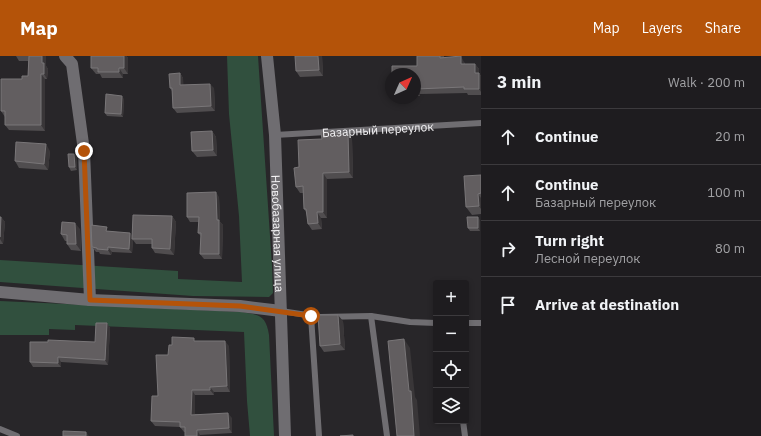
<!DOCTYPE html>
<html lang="en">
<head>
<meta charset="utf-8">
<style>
	:root { --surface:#1e1c1f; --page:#2b292c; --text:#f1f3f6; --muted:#a1a1a4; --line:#3c3a3d; --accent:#b45309 }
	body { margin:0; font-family:"IBM Plex Sans",sans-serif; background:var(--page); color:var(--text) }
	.controls { position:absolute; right:12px; bottom:12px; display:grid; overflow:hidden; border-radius:4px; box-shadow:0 2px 6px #0003 }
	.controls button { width:36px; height:36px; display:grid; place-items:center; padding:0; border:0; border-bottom:1px solid var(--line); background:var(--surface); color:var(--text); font:20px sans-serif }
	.compass { position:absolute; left:385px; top:12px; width:36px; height:36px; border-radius:50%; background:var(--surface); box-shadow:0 2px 6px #0003; rotate:45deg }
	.stop { position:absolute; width:12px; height:12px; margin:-9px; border:3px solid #b45309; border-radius:50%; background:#fff }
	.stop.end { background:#b45309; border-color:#fff; box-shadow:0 1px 4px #0008 }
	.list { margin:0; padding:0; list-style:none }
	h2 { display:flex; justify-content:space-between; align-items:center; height:52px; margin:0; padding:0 16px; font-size:17px }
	h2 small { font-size:13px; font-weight:400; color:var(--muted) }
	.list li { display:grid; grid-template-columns:26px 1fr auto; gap:12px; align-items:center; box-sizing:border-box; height:56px; padding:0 16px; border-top:1px solid var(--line) }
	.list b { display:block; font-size:15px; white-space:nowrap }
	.list p { margin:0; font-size:13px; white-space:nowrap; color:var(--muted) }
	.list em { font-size:13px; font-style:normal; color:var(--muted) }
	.icon { flex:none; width:22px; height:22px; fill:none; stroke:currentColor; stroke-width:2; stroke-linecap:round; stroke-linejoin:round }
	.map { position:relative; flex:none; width:481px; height:380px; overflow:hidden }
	header { display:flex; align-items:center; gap:24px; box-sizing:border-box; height:56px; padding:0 20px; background:var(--accent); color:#fff }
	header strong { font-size:19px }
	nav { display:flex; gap:22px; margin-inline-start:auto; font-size:14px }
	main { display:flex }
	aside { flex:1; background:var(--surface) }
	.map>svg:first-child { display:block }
</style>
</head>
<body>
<header>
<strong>Map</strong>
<nav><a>Map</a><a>Layers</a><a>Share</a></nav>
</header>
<main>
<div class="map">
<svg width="481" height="380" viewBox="0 0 481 380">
	<rect width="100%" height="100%" fill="#282629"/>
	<path fill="#31503e" d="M227,0H258L272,210L273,237L269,241L193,240L0,226V204L178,215V223L242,226L239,160L229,58Z
		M0,245L242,256C260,259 266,260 269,279L274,380H250L247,345L244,276L75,269V274L49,273V279H0Z"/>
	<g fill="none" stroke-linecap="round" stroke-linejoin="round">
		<g stroke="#6f6d71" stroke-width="6">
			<path id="s1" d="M275,79L481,67"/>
			<path d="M281,255L320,261L371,260L410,266L436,267"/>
			<path d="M311,260L319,380"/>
			<path d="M371,260L387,380"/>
			<path d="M466,267H481"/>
			<path d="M463,365L465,380"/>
			<path d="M0,373L17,380"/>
		</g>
		<g stroke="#6f6d71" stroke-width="12">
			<path d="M65,0L72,8L84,95L90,244"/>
			<path id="s2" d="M267,0L275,79L285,380"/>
			<path d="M0,236L90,244L240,250L281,255"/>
		</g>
	</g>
	<path fill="#504d4f" d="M16,0H46V10L48,13L47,23H45V75L9,74L5,69V61L1,55L22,23L28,20V5H19Z
		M91,0H126L128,2V18H123V22H102L100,18H96L91,12Z
		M322,0L323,20L300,21L296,15Z
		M417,0H444V1L464,6L465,8H475L479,13V17L481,20V39H468L467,37L420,38V40H415V18L417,10Z
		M180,17L183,22V29L214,32L215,55L177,57L173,52L172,35L170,32Z
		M124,43L123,61L107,60L105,57Z
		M212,75L216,81L217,100L197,101L192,95Z
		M335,77L352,83L353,122L327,123V162H321L322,173L312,174L308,168L307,157L304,153L303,137H300L296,131L299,111L322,83Z
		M50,95L48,114L19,112L15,105Z
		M74,98L77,101V114L71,115L69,111Z
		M481,119V158L472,159L466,151Z
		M219,141L220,166L223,169L222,203H204L200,198L201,180L198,177L199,166H190L187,161Z
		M172,160L176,166L174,199L155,197L152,192V188H136L133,184L132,197L112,196L111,199L100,198L99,196H96L92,191L110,175L132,180Z
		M0,161H1L5,166L3,188H0Z
		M480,164V175H470L468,172Z
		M80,173L81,195L71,194L67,188V185H65L61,178Z
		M343,265L345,294L324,296L320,290Z
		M107,267L110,272L108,309L61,306V311H33L30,306L95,286Z
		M196,285L229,290L230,336H214V339H195V358L232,362V377L200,379V380H185V376H184L180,371L155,370L151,365L168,299L172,289Z"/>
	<path fill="#393638" d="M42,0H46V10L48,13L47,23L44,18L42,7Z
		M124,0H126L128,2V18L124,12Z
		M318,0H322L323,20L319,14Z
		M461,0L464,6L465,13L461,8Z
		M475,8L479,13V17L481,20V36L479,33L475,17Z
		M119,12L123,18V22L119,16Z
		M180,17L183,22L184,34L180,29Z
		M41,18L45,23V75L41,69Z
		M210,28L214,32L215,55L211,50Z
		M416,33L420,38V40L416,35Z
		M122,40L124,43L123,61L121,58Z
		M212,75L216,81L217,100L213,94Z
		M348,77L352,83L353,122L349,116Z
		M46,88L50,95L48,114L44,108Z
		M74,98L77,101V114L75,111Z
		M323,117L327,123V162L323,156Z
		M216,136L219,141L220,166L223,169L222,203L219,198Z
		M478,138L481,142V153L479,150Z
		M317,156L321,162L322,173L318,167Z
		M172,160L176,166L174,199L170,193Z
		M1,161L5,166L3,188L0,183Z
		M478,161L480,164V175L478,172Z
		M75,167L80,173L81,195L76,188Z
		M130,177L134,181L132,183L133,184L132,197L129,193Z
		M108,191L112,196L111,199L108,194Z
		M338,259L343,265L345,294L340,288Z
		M107,267L110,272L108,309L105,304Z
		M404,283L410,292L415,341L417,344L420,380H414L409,335Z
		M225,285L229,290L230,336L227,330Z
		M58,301L61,306V311L58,307Z
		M210,331L214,336V339L210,334Z
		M192,334L195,339V364L191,359Z
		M228,357L232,362V377L229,372Z
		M197,374L200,379V380H197Z
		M86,376L89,380H86Z"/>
	<path fill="#625e60" stroke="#797678" d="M29,0H42V7H44V18H41V69H5V55H1V23H22V20H28Z
		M91,0H124V12H119V16H98V12H91Z
		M295,0H318L319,14L296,15Z
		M417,0H440V2L461,0V8H475V17H479V33H464V31L416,33V35H415V18H392V10H417Z
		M180,17V29L210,28L211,50L173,52L172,32H170L169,18Z
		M106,38L122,40L121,58L105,57Z
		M212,75L213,94L192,95L191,76Z
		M333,75L334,77H348L349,116L323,117V156H317L318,167L308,168L306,153H304L303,130L296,131L294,112L299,111L298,84L322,83L321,76Z
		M16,86L46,88L44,108L15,105Z
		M68,98H74L75,111H69Z
		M481,119V137L478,138L479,150L466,151L464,120Z
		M216,136L217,164H219V198H200L201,177H198L199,161H187V137Z
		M133,159L172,160L170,193L152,192V183H132Z
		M0,161H1L0,181Z
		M467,161H478V172H468Z
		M62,166L75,167L76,188H67V179L61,178Z
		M91,169L107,171L106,175L130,177L129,193L108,191V194L97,193V192L92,191Z
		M318,259H338L340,288L320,290Z
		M96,267H107L105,304L58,301V307L30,306V286H48V284L95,286Z
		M172,281L194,282V285H225L227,330L210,331V334H192L191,359L228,357L229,372L197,374V380H185V371H180V366L151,365L152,340H158L156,299H168L169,289H172Z
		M404,283L409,335H411L414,380H397L388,285Z
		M63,375L86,376V380H63Z
		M353,379V380H340Z"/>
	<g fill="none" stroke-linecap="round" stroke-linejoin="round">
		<path stroke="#b45309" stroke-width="5" d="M84,95L90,244L240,250L311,260"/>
	</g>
	<g text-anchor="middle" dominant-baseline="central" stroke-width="3" stroke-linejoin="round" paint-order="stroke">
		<g font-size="12" fill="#f4f3f5" stroke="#282629">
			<text stroke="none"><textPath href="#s1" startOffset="103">Базарный переулок</textPath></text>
			<text stroke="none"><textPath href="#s2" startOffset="178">Новобазарная улица</textPath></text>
		</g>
	</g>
</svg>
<div class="controls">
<button>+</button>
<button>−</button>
<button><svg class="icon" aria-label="locate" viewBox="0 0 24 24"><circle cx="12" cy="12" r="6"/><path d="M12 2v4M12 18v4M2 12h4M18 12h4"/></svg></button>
<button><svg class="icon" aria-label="layers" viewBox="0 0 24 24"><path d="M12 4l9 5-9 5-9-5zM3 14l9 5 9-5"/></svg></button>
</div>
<svg class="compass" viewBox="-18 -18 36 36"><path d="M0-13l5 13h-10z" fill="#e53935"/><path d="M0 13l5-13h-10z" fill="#a1a1a4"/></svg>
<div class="stop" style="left:311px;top:260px"></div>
<div class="stop end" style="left:84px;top:95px"></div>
</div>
<aside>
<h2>3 min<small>Walk · 200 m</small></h2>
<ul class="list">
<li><svg class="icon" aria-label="ahead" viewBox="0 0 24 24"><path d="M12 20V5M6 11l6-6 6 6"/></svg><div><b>Continue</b></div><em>20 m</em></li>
<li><svg class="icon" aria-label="ahead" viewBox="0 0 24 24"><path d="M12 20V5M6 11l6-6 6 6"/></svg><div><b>Continue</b><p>Базарный переулок</p></div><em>100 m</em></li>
<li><svg class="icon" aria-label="right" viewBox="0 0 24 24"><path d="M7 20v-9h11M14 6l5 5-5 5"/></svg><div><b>Turn right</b><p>Лесной переулок</p></div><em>80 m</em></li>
<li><svg class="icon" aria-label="arrive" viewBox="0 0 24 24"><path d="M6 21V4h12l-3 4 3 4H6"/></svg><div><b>Arrive at destination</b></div></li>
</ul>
</aside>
</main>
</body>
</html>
